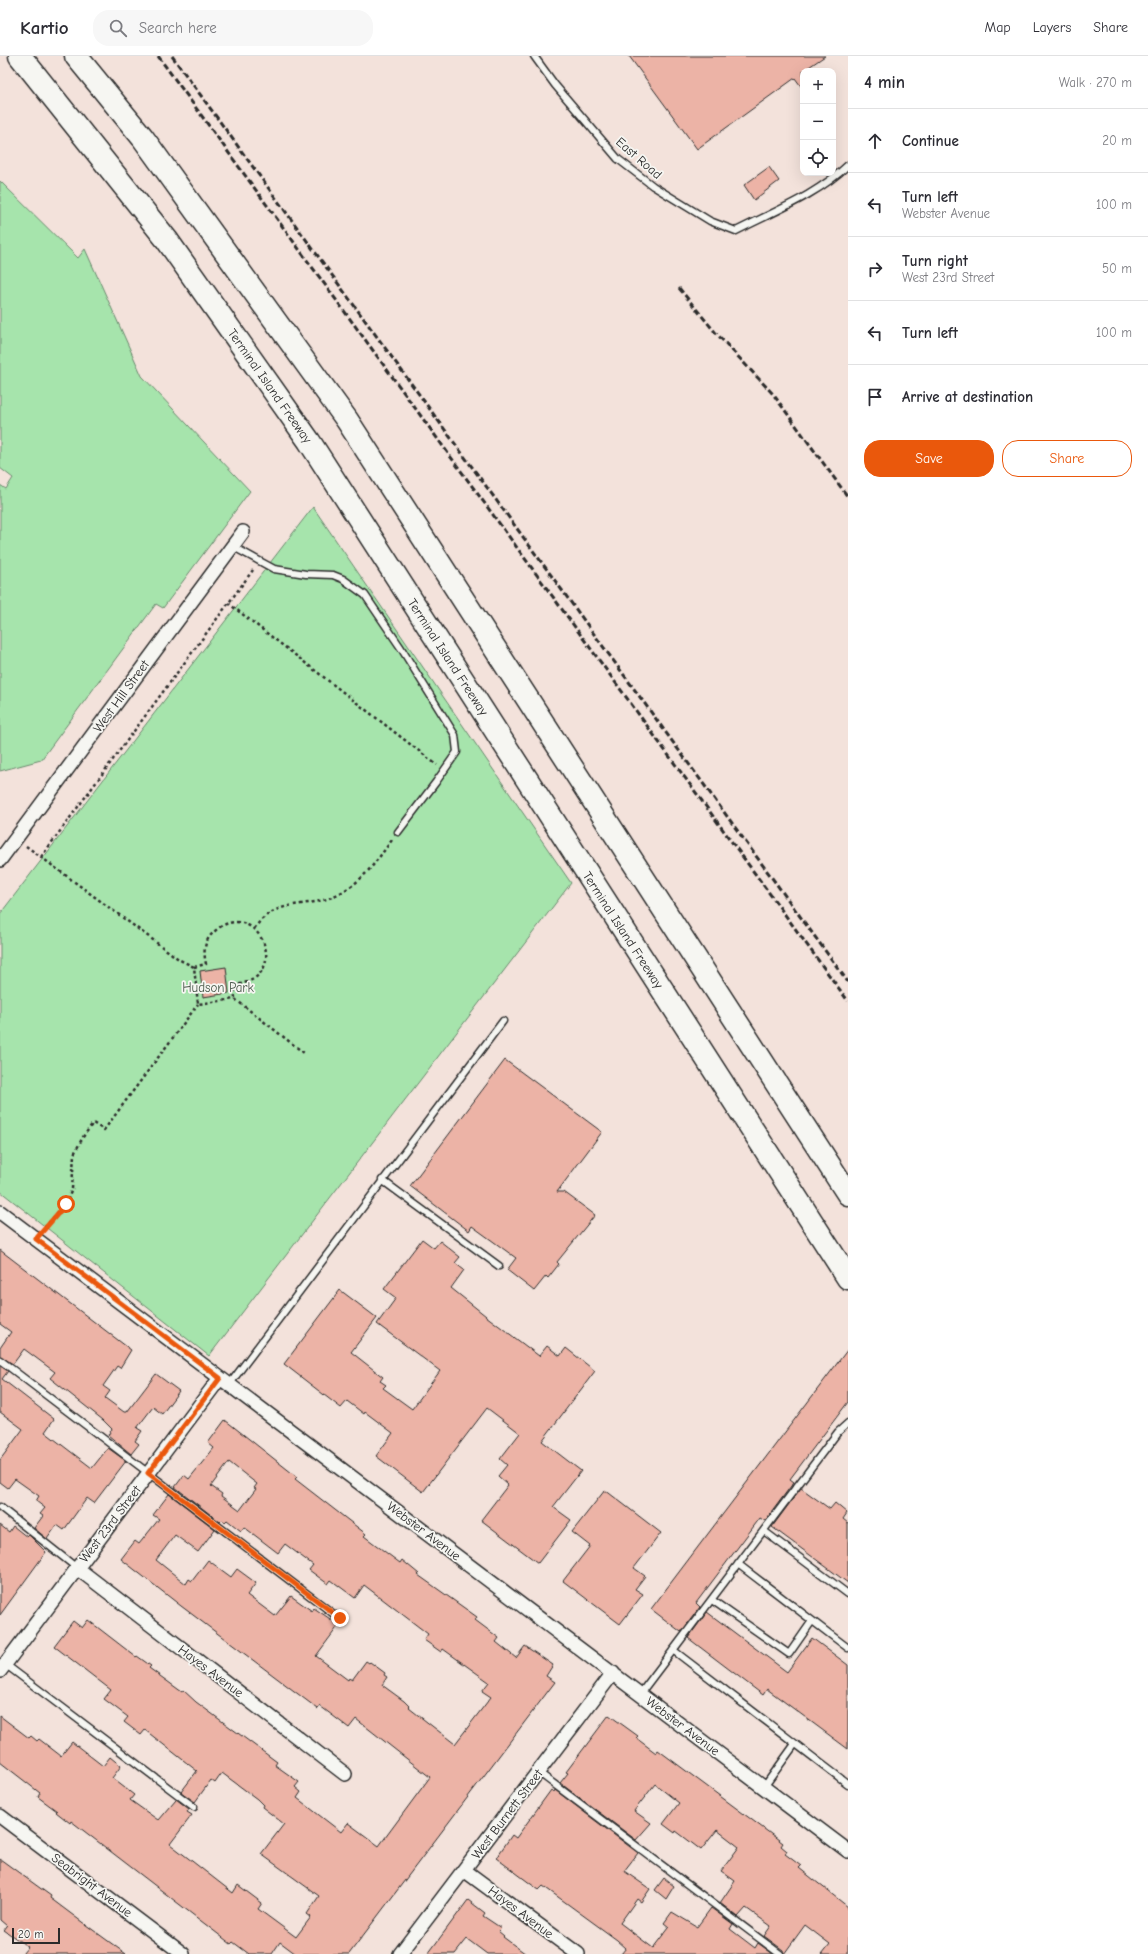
<!DOCTYPE html>
<html lang="en">
<head>
<meta charset="utf-8">
<style>
	:root { --surface:#fff; --page:#f7f7f7; --text:#2b2b33; --muted:#7c7c81; --line:#e1e1e2; --accent:#ea580c }
	body { margin:0; font-family:"Comic Neue",sans-serif; background:var(--page); color:var(--text) }
	.controls { position:absolute; right:12px; top:12px; display:grid; overflow:hidden; border-radius:8px; box-shadow:0 4px 16px #0002 }
	.controls button { width:36px; height:36px; display:grid; place-items:center; padding:0; border:0; border-bottom:1px solid var(--line); background:var(--surface); color:var(--text); font:20px sans-serif }
	.scale { position:absolute; left:12px; bottom:10px; width:48px; box-sizing:border-box; padding-left:4px; border:2px solid #2b2b2b; border-top:0; font-size:11px; line-height:14px; white-space:nowrap; color:#2b2b2b; -webkit-text-stroke:3px #f6f6f2; paint-order:stroke }
	.stop { position:absolute; width:12px; height:12px; margin:-9px; border:3px solid #ea580c; border-radius:50%; background:#fff }
	.stop.end { background:#ea580c; border-color:#fff; box-shadow:0 1px 4px #0008 }
	.list { margin:0; padding:0; list-style:none }
	h2 { display:flex; justify-content:space-between; align-items:center; height:52px; margin:0; padding:0 16px; font-size:17px }
	h2 small { font-size:13px; font-weight:400; color:var(--muted) }
	.list li { display:grid; grid-template-columns:26px 1fr auto; gap:12px; align-items:center; box-sizing:border-box; height:64px; padding:0 16px; border-top:1px solid var(--line) }
	.list b { display:block; font-size:15px; white-space:nowrap }
	.list p { margin:0; font-size:13px; white-space:nowrap; color:var(--muted) }
	.list em { font-size:13px; font-style:normal; color:var(--muted) }
	.actions { display:flex; gap:8px; padding:12px 16px }
	.actions a { flex:1; padding:9px 0; border:1px solid var(--accent); border-radius:16px; text-align:center; font-size:14px; color:var(--accent) }
	.actions .main { background:var(--accent); color:#fff }
	.icon { flex:none; width:22px; height:22px; fill:none; stroke:currentColor; stroke-width:2; stroke-linecap:round; stroke-linejoin:round }
	.map { position:relative; flex:none; width:848px; height:1898px; overflow:hidden }
	header { display:flex; align-items:center; gap:24px; box-sizing:border-box; height:56px; padding:0 20px; background:var(--surface); border-bottom:1px solid var(--line) }
	header strong { font-size:19px }
	nav { display:flex; gap:22px; margin-inline-start:auto; font-size:14px }
	.search { width:280px; height:36px; background:var(--page); display:flex; align-items:center; gap:10px; box-sizing:border-box; padding:0 14px; border-radius:16px; color:var(--muted); font-size:15px }
	main { display:flex }
	aside { flex:1; background:var(--surface) }
	.map>svg:first-child { display:block }
</style>
</head>
<body>
<header>
<strong>Kartio</strong>
<div class="search"><svg class="icon" aria-label="search" viewBox="0 0 24 24"><circle cx="10" cy="10" r="6"/><path d="M15 15l6 6"/></svg>Search here</div>
<nav><a>Map</a><a>Layers</a><a>Share</a></nav>
</header>
<main>
<div class="map">
<svg width="848" height="1898" viewBox="0 0 848 1898">
	<rect width="100%" height="100%" fill="#f3e2db"/>
	<filter id="ink" filterUnits="userSpaceOnUse"><feTurbulence type="fractalNoise" baseFrequency=".025" numOctaves="2"/><feDisplacementMap in="SourceGraphic" scale="8" xChannelSelector="R" yChannelSelector="G"/><feConvolveMatrix kernelMatrix="1 2 1 2 8 2 1 2 1" color-interpolation-filters="sRGB"/></filter>
	<g filter="url(#ink)">
		<path fill="#a6e4ac" stroke="#68886c" d="M0,125L78,202L85,193L142,320L250,435L163,552L156,548L41,704L0,715V429L6,433L13,422L0,412Z
			M313,451L571,827L209,1300L0,1135V858Z"/>
		<path fill="#ecb3a6" stroke="#2b2b2b" fill-rule="evenodd" d="M629,0H825L803,15V33L795,22L697,93Z
			M769,111L779,125L754,144L744,129Z
			M226,911L229,937L203,941L200,915Z
			M505,1004L602,1076L557,1136H564L595,1159L557,1206L559,1208L548,1222L546,1220L534,1235L507,1214L516,1202L472,1170L469,1175L410,1130Z
			M422,1183L434,1192L440,1185L460,1201L455,1207L464,1214L451,1232L486,1260L539,1300L547,1290L560,1300L566,1292L595,1315L542,1385L581,1415L553,1451L571,1464L538,1507L481,1464L508,1429L498,1420L507,1409L500,1403L520,1377L487,1352L423,1436L376,1400L393,1377L365,1356L364,1358L347,1345L341,1352L284,1308L340,1234L377,1262L351,1296L383,1321L380,1325L386,1329L383,1332L412,1353L440,1315L377,1268L396,1242L384,1233Z
			M0,1194L131,1294L120,1312L117,1310L103,1330L110,1335L105,1342L124,1356H127L156,1318L179,1335L162,1358L153,1351L137,1372L142,1375L135,1385L139,1388L131,1398L108,1379L112,1373L103,1364L50,1322L55,1316L24,1293L13,1308L0,1300V1292L11,1276L0,1268Z
			M848,1293V1346L790,1423L794,1426L765,1465L760,1462L696,1547L700,1551L681,1576L651,1553Z
			M0,1310L8,1315L2,1323L54,1363L45,1376L92,1412L108,1392L126,1405L94,1447L87,1442L64,1474L57,1469L47,1483L34,1472L43,1460L40,1458L45,1452L36,1445L39,1440L15,1423L8,1432L0,1426V1404L23,1373L0,1356Z
			M225,1364L297,1421L295,1423L366,1478L364,1480L400,1507L402,1504L419,1518L418,1519L477,1561L475,1564L499,1582L496,1586L516,1602L525,1590L553,1609L546,1620L555,1626L349,1898H296L280,1886L272,1898H249L233,1886L231,1888L71,1765L70,1767L56,1756L57,1755L38,1741L40,1737L0,1706V1660L29,1682L31,1680L37,1685L39,1683L61,1700L72,1686L103,1710L110,1701L121,1710L112,1722L134,1739L130,1744L158,1764L176,1743L189,1753L187,1756L192,1759L170,1788L233,1837L238,1829L262,1847L258,1853L296,1881L311,1861L307,1858L319,1840L261,1798L284,1768L262,1751L263,1749L257,1743L222,1717L215,1727L211,1724L195,1746L181,1736L197,1715L145,1674L141,1679L124,1666L128,1661L104,1643L111,1634L54,1590L73,1565L82,1572L88,1564L136,1601L137,1600L151,1610L149,1612L182,1636L183,1634L196,1646L277,1706L275,1709L299,1726L295,1731L301,1736L297,1742L341,1776L348,1767L379,1790L430,1721L356,1663L349,1672L320,1650L318,1653L181,1550L121,1503L135,1485L139,1488L159,1463L153,1459L169,1438L215,1473L198,1496L175,1479L156,1504L186,1528L189,1523L192,1525L208,1504L231,1521L237,1513L256,1527L247,1539L275,1560L291,1540L312,1555L314,1552L339,1569L316,1600L348,1624L349,1622L352,1624L366,1605L369,1607L370,1606L385,1617L384,1619L387,1621L382,1629L404,1645L410,1651L409,1652L455,1688L491,1641L482,1635L489,1626L443,1593L441,1596L424,1584L428,1578L364,1529L355,1542L331,1524L328,1528L309,1514L313,1509L285,1488L278,1497L244,1471L241,1475L227,1464L225,1466L222,1464L220,1466L175,1431L184,1419L189,1423L214,1392L208,1387ZM229,1406L257,1428L254,1432L256,1433L240,1454L221,1440L222,1438L211,1430Z
			M801,1432L830,1453L835,1447L847,1457L843,1463L848,1467V1527L772,1471Z
			M605,1434L661,1477L634,1512L645,1520L635,1533L643,1538L620,1568L563,1525L590,1490L572,1476Z
			M0,1469L9,1476L13,1470L27,1481L29,1479L46,1496L0,1559Z
			M707,1556L787,1616L812,1582L848,1609V1693L767,1633L763,1639L688,1582Z
			M609,1659L638,1680L636,1682L656,1697L658,1694L783,1787L781,1790L787,1795L785,1798L801,1810L799,1812L848,1851V1898H822L830,1888L805,1869L784,1898L783,1894L764,1880L771,1870L746,1852L738,1861L720,1847L735,1825L721,1815L739,1791L717,1774L701,1794L676,1775L675,1777L663,1768L679,1747L655,1728L634,1755L651,1767L636,1784L560,1727L568,1717L566,1716Z
			M551,1734L554,1736L555,1734L638,1797L624,1815L650,1833L641,1846L637,1843L620,1867L653,1892L669,1871L664,1867L672,1856L697,1871L711,1852L733,1868L730,1873L755,1892L758,1887L773,1898H621L626,1892L617,1884L543,1830L539,1834L496,1802L512,1779L516,1782Z
			M0,1803L51,1840L50,1842L82,1866L126,1898H22L28,1891L4,1874L7,1870L0,1864Z
			M664,1822L674,1830L666,1843L655,1834Z
			M468,1844L485,1857L483,1860L501,1872L498,1875L504,1880L503,1881L526,1898H487L467,1883L455,1898H428Z"/>
		<g fill="none" stroke-linecap="round" stroke-linejoin="round">
			<defs>
				<path id="service" d="M534,0L555,29L618,103L653,130L710,165L736,175C775,155 817,139 848,109
					M232,490L274,513L306,518L333,519L343,523L365,539L401,592L455,679L457,696L436,726L398,776
					M382,1124L499,1210
					M0,1304L339,1562
					M229,1329L503,965
					M0,1451L77,1512
					M764,1475L848,1538
					M738,1508L848,1592
					M712,1544L789,1598L812,1565
					M673,1594L848,1728
					M5,1608L194,1751
					M640,1638L838,1376L848,1367
					M538,1716L780,1898
					M764,1731L795,1688"/>
				<path id="minor" d="M0,804L243,476
					M0,1156L848,1795
					M77,1512L345,1718
					M0,1615L220,1322
					M0,1760L183,1898
					M464,1814L578,1898
					M400,1898L613,1617"/>
				<path id="motorway" d="M20,0L167,184L309,385L848,1222
					M76,0L143,82L347,364L848,1138"/>
			</defs>
			<use href="#service" stroke="#2b2b2b" stroke-width="9"/>
			<use href="#minor" stroke="#2b2b2b" stroke-width="16"/>
			<use href="#motorway" stroke="#2b2b2b" stroke-width="25"/>
			<path stroke="#2b2b2b" stroke-width="2.5" stroke-dasharray="3 3" stroke-linecap="butt" d="M228,547L437,709
				M26,790L180,904L194,911L198,948L235,943L304,997
				M41,801L253,514
				M254,873C276,840 308,854 336,839C363,826 374,808 392,784
				M194,911L206,908C203,895 204,884 215,875C255,839 297,922 234,929L235,943
				M45,1172L66,1148L72,1133L74,1098L83,1081L93,1067L104,1074L198,948"/>
			<use href="#service" stroke="#f6f6f2" stroke-width="6"/>
			<use href="#minor" stroke="#f6f6f2" stroke-width="13"/>
			<use href="#motorway" stroke="#f6f6f2" stroke-width="22"/>
			<path stroke="#2b2b2b" stroke-width="3" stroke-dasharray="6 3" stroke-linecap="butt" d="M158,0L848,945
				M172,0L848,926
				M679,232L715,276L773,338L848,441"/>
		</g>
	</g>
	<g fill="none" stroke-linecap="round" stroke-linejoin="round" filter="url(#ink)">
		<path stroke="#ea580c" stroke-width="5" d="M66,1148L36,1183L220,1322L148,1417L340,1562"/>
	</g>
	<g text-anchor="middle" dominant-baseline="central" stroke-width="3.5" stroke-linejoin="round" paint-order="stroke">
		<g font-size="13" fill="#2b2b2b" stroke="#f6f6f2">
			<text transform="translate(639 102) rotate(41)">East Road</text>
			<text transform="translate(270 330) rotate(55)">Terminal Island Freeway</text>
			<text transform="translate(448 601) rotate(57)">Terminal Island Freeway</text>
			<text transform="translate(121 640) rotate(-54)">West Hill Street</text>
			<text transform="translate(623 874) rotate(57)">Terminal Island Freeway</text>
			<text transform="translate(110 1468) rotate(-53)">West 23rd Street</text>
			<text transform="translate(424 1475) rotate(37)">Webster Avenue</text>
			<text transform="translate(211 1615) rotate(37)">Hayes Avenue</text>
			<text transform="translate(683 1670) rotate(37)">Webster Avenue</text>
			<text transform="translate(507 1758) rotate(-53)">West Burnett Street</text>
			<text transform="translate(92 1829) rotate(37)">Seabright Avenue</text>
			<text transform="translate(521 1856) rotate(37)">Hayes Avenue</text>
		</g>
		<g font-size="13" fill="#4a594b" stroke="#f6f6f2">
			<text x="218" y="931">Hudson Park</text>
		</g>
	</g>
</svg>
<div class="controls">
<button>+</button>
<button>−</button>
<button><svg class="icon" aria-label="locate" viewBox="0 0 24 24"><circle cx="12" cy="12" r="6"/><path d="M12 2v4M12 18v4M2 12h4M18 12h4"/></svg></button>
</div>
<div class="scale">20 m</div>
<div class="stop" style="left:66px;top:1148px"></div>
<div class="stop end" style="left:340px;top:1562px"></div>
</div>
<aside>
<h2>4 min<small>Walk · 270 m</small></h2>
<ul class="list">
<li><svg class="icon" aria-label="ahead" viewBox="0 0 24 24"><path d="M12 20V5M6 11l6-6 6 6"/></svg><div><b>Continue</b></div><em>20 m</em></li>
<li><svg class="icon" aria-label="left" viewBox="0 0 24 24"><path d="M17 20v-9H6M10 6l-5 5 5 5"/></svg><div><b>Turn left</b><p>Webster Avenue</p></div><em>100 m</em></li>
<li><svg class="icon" aria-label="right" viewBox="0 0 24 24"><path d="M7 20v-9h11M14 6l5 5-5 5"/></svg><div><b>Turn right</b><p>West 23rd Street</p></div><em>50 m</em></li>
<li><svg class="icon" aria-label="left" viewBox="0 0 24 24"><path d="M17 20v-9H6M10 6l-5 5 5 5"/></svg><div><b>Turn left</b></div><em>100 m</em></li>
<li><svg class="icon" aria-label="arrive" viewBox="0 0 24 24"><path d="M6 21V4h12l-3 4 3 4H6"/></svg><div><b>Arrive at destination</b></div></li>
</ul>
<div class="actions"><a class="main">Save</a><a>Share</a></div>
</aside>
</main>
</body>
</html>
